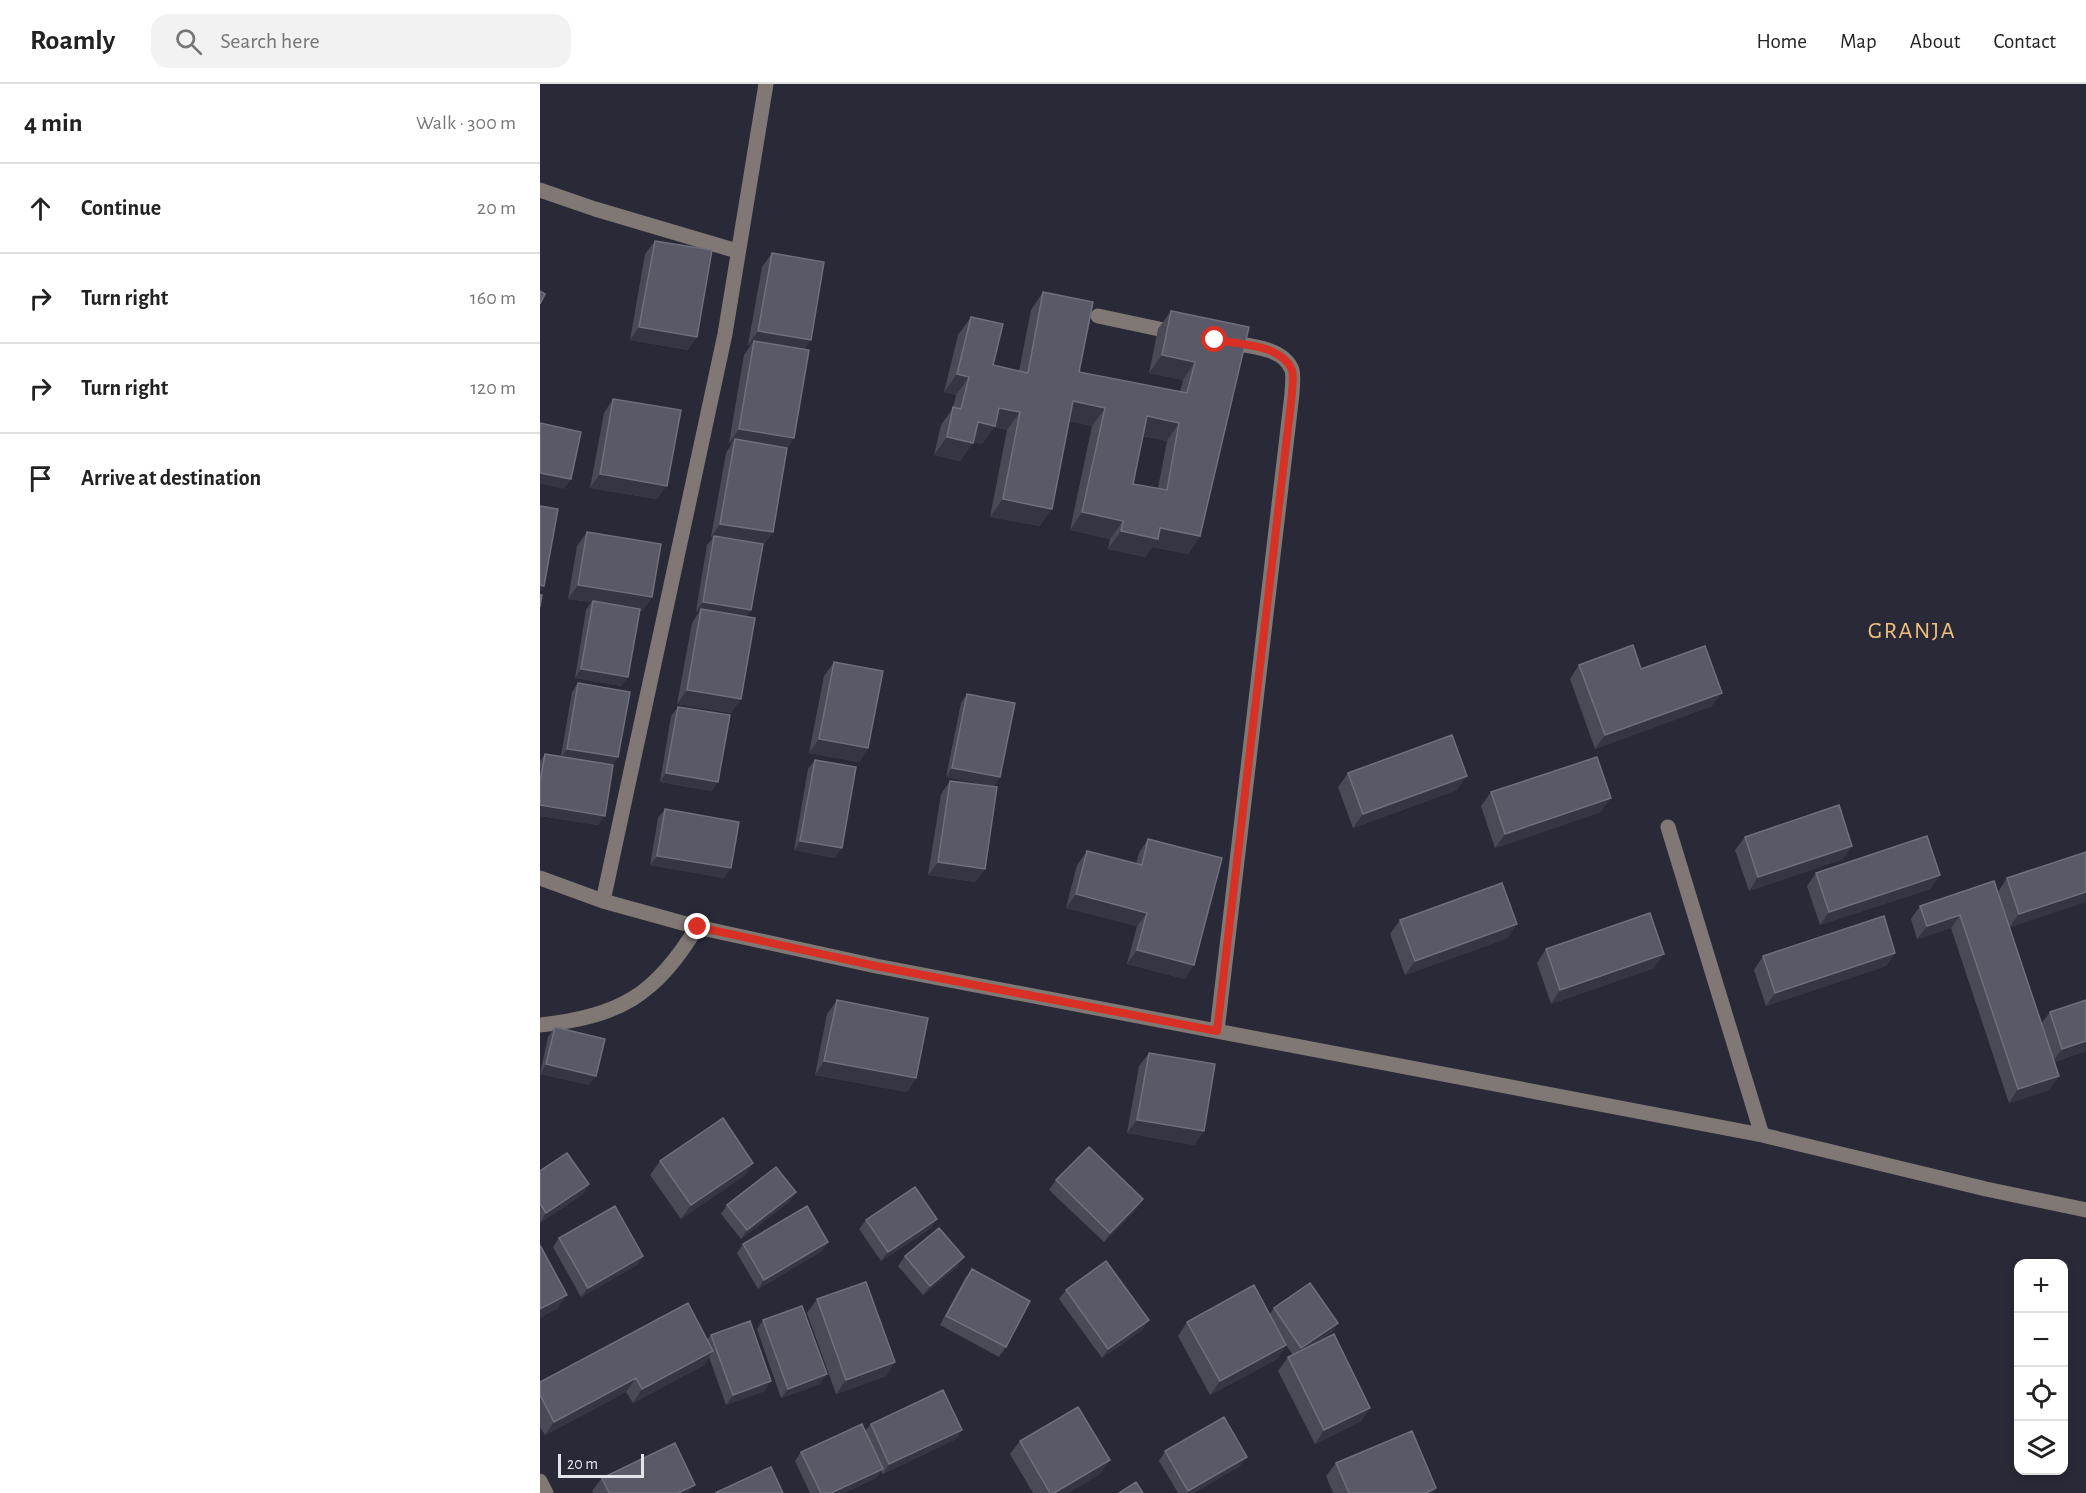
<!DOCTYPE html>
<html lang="en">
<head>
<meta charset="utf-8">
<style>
	:root { --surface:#fff; --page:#f2f2f2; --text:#222; --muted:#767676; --line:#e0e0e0 }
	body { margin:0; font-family:"Alegreya Sans",sans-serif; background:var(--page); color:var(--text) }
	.controls { position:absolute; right:18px; bottom:18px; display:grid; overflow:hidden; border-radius:12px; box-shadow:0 3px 9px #0003 }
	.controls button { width:54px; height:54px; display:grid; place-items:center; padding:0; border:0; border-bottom:2px solid var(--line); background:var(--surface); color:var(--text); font:30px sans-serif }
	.scale { position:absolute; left:18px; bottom:15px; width:86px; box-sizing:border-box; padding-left:6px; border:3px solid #e4e4ed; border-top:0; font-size:16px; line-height:21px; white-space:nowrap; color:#e4e4ed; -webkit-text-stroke:4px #2a2937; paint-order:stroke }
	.stop { position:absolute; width:18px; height:18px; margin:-14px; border:4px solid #d93025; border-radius:50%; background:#fff }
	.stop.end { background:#d93025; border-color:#fff; box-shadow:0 2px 6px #0008 }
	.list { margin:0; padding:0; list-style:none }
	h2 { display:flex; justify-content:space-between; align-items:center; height:78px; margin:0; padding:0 24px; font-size:26px }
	h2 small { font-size:20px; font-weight:400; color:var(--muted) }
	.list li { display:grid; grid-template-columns:39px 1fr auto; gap:18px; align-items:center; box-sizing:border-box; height:90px; padding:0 24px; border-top:2px solid var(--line) }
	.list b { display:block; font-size:22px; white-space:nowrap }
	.list em { font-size:20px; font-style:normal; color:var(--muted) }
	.icon { flex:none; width:33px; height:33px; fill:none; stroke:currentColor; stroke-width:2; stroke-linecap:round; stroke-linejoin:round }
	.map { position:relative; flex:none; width:1546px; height:1409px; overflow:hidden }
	header { display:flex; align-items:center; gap:36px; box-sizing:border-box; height:84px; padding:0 30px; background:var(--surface); border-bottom:2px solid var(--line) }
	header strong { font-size:28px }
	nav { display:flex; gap:33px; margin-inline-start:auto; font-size:21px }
	.search { width:420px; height:54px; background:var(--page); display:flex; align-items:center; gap:15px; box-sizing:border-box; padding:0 21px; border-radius:18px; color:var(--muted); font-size:22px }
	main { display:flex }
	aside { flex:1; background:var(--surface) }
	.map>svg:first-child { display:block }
</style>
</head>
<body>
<header>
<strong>Roamly</strong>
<div class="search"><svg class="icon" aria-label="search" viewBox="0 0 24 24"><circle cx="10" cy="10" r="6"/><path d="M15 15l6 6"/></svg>Search here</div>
<nav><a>Home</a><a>Map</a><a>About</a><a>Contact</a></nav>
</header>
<main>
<aside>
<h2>4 min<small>Walk · 300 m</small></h2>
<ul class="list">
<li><svg class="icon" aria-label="ahead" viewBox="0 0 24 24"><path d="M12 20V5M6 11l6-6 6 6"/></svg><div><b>Continue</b></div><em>20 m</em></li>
<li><svg class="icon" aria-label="right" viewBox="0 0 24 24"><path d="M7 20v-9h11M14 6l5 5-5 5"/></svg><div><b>Turn right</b></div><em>160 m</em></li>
<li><svg class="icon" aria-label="right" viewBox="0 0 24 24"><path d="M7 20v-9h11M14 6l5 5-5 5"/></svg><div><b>Turn right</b></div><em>120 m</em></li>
<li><svg class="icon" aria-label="arrive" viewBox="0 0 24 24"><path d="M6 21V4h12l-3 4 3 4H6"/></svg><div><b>Arrive at destination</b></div></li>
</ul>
</aside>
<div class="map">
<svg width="1546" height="1409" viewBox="0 0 1546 1409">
	<rect width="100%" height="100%" fill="#2a2937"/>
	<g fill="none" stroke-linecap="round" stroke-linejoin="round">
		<path stroke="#7f7874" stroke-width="15" d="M0,106L55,125L197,167
			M558,232L638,249
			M1128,743L1222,1051
			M0,794L63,817L157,843L336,882L1222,1051L1446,1105L1546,1126
			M63,817L185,250L226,0
			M0,941C79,933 116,911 157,843
			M677,947L752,310C752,303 754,293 752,286C743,262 706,262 685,258
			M0,1397L6,1409"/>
	</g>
	<path fill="#4a4956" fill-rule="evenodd" d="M115,157L148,266L90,256L105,170Z
		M232,169L271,256L264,265L254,354L247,364L233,448L222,462L207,533L201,615L191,629L137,620L152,539L159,528L156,527L167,461L173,454L171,453L186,369L192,359H189L204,271L211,261H208L222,183Z
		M503,208L539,288L640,308L643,296L609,289L618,245L631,227L709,243L660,452L648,470L612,463L605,473L568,465L570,455L530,446L552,342L529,337L500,442L450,433L467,346L454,343L442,360L433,358L420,377L394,371L401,341L413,324L416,311L404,308L418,251L431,233L453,281L479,287L491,226ZM603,352L627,357L618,404L593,400Z
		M73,315L117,415L50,404L64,329Z
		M47,448L112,513L102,527H100L82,602L35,594L46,526L51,518L28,515L37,462Z
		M294,578L328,664L319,678L269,669L284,592Z
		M1039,581L1101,585L1172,622L1055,665L1030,595Z
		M38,599L73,681L58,741L0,732V677L5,670L21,672L32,608Z
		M427,610L460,693L454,702L406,693L421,619Z
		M138,623L172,707L120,698L131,632Z
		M275,676L295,774L254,766L268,685Z
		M808,689L917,706L813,744L798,703Z
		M410,697L445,785L435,798L388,791L401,710Z
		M951,708L1061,728L955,764L941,722Z
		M125,725L184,794L110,781L118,734Z
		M1205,753L1312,762L1303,775L1209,807L1195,766Z
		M608,755L645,895L587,880L597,842L526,824L537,781L547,767L596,780L599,769Z
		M1546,768L1470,844L1501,940L1510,928L1546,967L1514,978L1519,992L1509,1006L1469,1019L1411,844L1377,855L1371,835L1380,822L1458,808L1467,794Z
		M1276,789L1400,791L1390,805L1280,841L1267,802Z
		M860,836L968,854L865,891L850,850Z
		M1006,865L1114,884L1011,920L997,879Z
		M1355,869L1346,882L1226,922L1214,886L1223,872Z
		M297,916L376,994L367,1008L275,991L287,930Z
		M15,943L49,1001L0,990L8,953Z
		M609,969L664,1047L654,1061L587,1049L599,982Z
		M120,1077L213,1079L204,1092L141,1135L110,1091Z
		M0,1087L43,1110L0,1139Z
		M516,1096L597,1124L564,1158L509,1106Z
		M256,1108L249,1118L201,1155L181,1130L187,1121Z
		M326,1136L391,1144L341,1177L319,1145Z
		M19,1154L103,1172L97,1181L41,1213L13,1163Z
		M288,1158L282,1167L218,1205L197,1169L203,1160Z
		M365,1172L418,1182L383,1211L358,1182Z
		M432,1185L466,1263L459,1273L400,1241L425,1194Z
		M526,1206L602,1246L562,1274L519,1215Z
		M277,1215L355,1278L346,1292L296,1310L267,1229Z
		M734,1224L798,1239L792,1248L773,1260L830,1324L821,1337L775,1360L738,1287L748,1273L753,1271L746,1261L737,1275L670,1311L638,1252L647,1238L730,1230Z
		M223,1236L287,1290L280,1300L241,1314L217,1245Z
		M171,1251L225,1307L186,1321L169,1273L164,1281L93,1319L86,1308L5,1351L0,1343V1298L167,1256Z
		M331,1340L422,1346L416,1355L343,1390L341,1387L336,1394L304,1409H270L255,1377L261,1368L325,1347Z
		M480,1357L560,1390L528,1409H493L470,1370Z
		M625,1367L700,1382L654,1409H638L619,1377Z
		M796,1379L893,1409H793L786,1392Z
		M62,1394L149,1409H53L52,1407Z"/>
	<path fill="#363543" d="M99,243L157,253L148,266L90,256Z
		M218,247L271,256L261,270L214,257L211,261H208Z
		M622,271L655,278L643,296L609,289Z
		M417,290L429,293L416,311L404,308Z
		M533,317L565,324L552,342L521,335Z
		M459,324L480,328L467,346L454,343L442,360L425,356L438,338Z
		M607,332L639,339L627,357L595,350Z
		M199,345L254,354L244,368L195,355L192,359H189Z
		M407,353L433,359L420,377L394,371Z
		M0,389L31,395L24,405L0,400Z
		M60,390L127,402L117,415L50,404Z
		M463,415L512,425L500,442L450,433Z
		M542,428L583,437L570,455L530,446Z
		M180,440L233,448L223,462L174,454V452L173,454L171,453Z
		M620,444L660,452L648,470L612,463L605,473L568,465L581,447Z
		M0,501L4,502L0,508Z
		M38,501L112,513L102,527L52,519L53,517L51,518L28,515Z
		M163,518L211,526L205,535L161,525L159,528L156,527Z
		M41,585L88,593L82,602L35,594Z
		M147,606L201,615L191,629L137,620Z
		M1182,609L1172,622L1055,665L1065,651Z
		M279,655L328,664L319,678L269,669Z
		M27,665L78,673L72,683L21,674Z
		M412,684L460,693L454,702L406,693Z
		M126,689L178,698L172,707L120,698Z
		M927,692L917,706L813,744L823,730Z
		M1071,714L1061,728L955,764L965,750Z
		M0,721L65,732L58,741L0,732Z
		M260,757L302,764L295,774L254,766Z
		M1312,762L1303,775L1209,807L1218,793Z
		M117,772L191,784L184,794L110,781Z
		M398,778L445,785L435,798L388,791Z
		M1400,791L1390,805L1280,841L1289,828Z
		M1546,808V818L1469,844L1479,830Z
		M536,810L607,829L597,842L526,824Z
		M1420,831L1411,844L1377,855L1387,842Z
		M977,840L968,854L865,891L875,877Z
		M597,866L654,881L645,895L587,880Z
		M1355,869L1346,882L1226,922L1235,909Z
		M1124,870L1114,884L1011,920L1020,906Z
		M1546,957V967L1512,978L1522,965Z
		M284,977L376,994L367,1008L275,991Z
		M6,980L56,992L49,1001L0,990Z
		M1519,992L1509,1006L1469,1019L1478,1005Z
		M597,1036L664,1047L654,1061L587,1049Z
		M213,1079L204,1092L141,1135L151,1121Z
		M49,1100L43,1110L0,1139L6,1129Z
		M256,1108L249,1118L201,1155L207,1146Z
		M603,1115L597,1124L564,1158L570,1149Z
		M397,1135L391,1144L341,1177L348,1168Z
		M288,1158L282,1167L218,1205L224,1196Z
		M103,1172L97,1181L41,1213L48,1204Z
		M424,1173L418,1182L383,1211L390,1202Z
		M27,1211L17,1225L0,1234V1225Z
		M609,1236L602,1246L562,1274L568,1265Z
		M798,1239L792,1248L755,1273L761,1264Z
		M746,1261L737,1275L670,1311L680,1297Z
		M173,1267L164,1281L93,1319L102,1305Z
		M355,1278L346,1292L296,1310L306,1296Z
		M287,1290L280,1300L241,1314L248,1305Z
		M96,1294L86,1308L5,1351L14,1338Z
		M231,1297L225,1307L186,1321L193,1311Z
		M830,1324L821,1337L775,1360L784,1346Z
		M422,1346L416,1355L343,1390L349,1380Z
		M707,1373L700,1382L654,1409H647L648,1407Z
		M570,1376L560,1390L528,1409H514Z
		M343,1385L336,1394L304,1409H291Z
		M155,1401L149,1409H138Z
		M896,1404L893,1409H886Z"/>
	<path fill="#5a5967" stroke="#706f7c" stroke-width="1.5" fill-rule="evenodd" d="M115,157L172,166L157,253L99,243Z
		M232,169L284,178L271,256L218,247Z
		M0,207L5,210L0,220Z
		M503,208L553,218L539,288L647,309L655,278L622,271L631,227L709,243L660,452L620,444L618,455L581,447L583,437L542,428L565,324L533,317L512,425L463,415L480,328L459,324L455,342L438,338L433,359L407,353L413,323L421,325L429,293L417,290L431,233L463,240L453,281L488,289ZM607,332L639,339L627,406L593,400Z
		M214,257L269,266L254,354L199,345Z
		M73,315L141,326L127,402L60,390Z
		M0,339L41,348L31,395L0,389Z
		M195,355L247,364L233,448L180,440Z
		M0,422L18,425L4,502L0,501Z
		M47,448L121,460L112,513L38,501Z
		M174,452L223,460L211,526L163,518Z
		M0,511H2L0,523Z
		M53,517L100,525L88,593L41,585Z
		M161,525L215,534L201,615L147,606Z
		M1093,561L1101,585L1165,562L1182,609L1065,651L1039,581Z
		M294,578L343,587L328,664L279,655Z
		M38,599L90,608L78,673L27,665Z
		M427,610L475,619L460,693L412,684Z
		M138,623L190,631L178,698L126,689Z
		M912,651L927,692L823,730L808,689Z
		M5,670L73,681L65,732L0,721V698Z
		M1057,673L1071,714L965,750L951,708Z
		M275,676L316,683L302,764L260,757Z
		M410,697L457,703L445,785L398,778Z
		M1299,721L1312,762L1218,793L1205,753Z
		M125,725L199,738L191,784L117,772Z
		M1387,752L1400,791L1289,828L1276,789Z
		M608,755L682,774L654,881L597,866L607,829L536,810L547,767L602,781Z
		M1546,768V808L1479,830L1467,794Z
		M1454,797L1519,992L1478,1005L1420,831L1387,842L1380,822Z
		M962,799L977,840L875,877L860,836Z
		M1110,829L1124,870L1020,906L1006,865Z
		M1344,832L1355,869L1235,909L1223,872Z
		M297,916L388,934L376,994L284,977Z
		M1546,916V957L1522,965L1510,928Z
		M15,943L65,955L56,992L6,980Z
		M609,969L675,980L664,1047L597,1036Z
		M183,1034L213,1079L151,1121L120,1077Z
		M549,1063L603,1115L570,1149L516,1096Z
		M27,1069L49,1100L6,1129L0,1120V1087Z
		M236,1083L256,1108L207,1146L187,1121Z
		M375,1103L397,1135L348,1168L326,1136Z
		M75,1122L103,1172L48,1204L19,1154Z
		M267,1122L288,1158L224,1196L203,1160Z
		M399,1144L424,1173L390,1202L365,1172Z
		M0,1161L27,1211L0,1225Z
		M566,1177L609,1236L568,1265L526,1206Z
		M432,1185L490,1217L466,1263L406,1232Z
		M326,1198L355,1278L306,1296L277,1215Z
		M770,1199L798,1239L761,1264L734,1224Z
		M714,1201L746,1261L680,1297L647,1238Z
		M148,1219L173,1267L102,1305L96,1294L14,1338L0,1311V1298Z
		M262,1222L287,1290L248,1305L223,1236Z
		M210,1237L231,1297L193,1311L171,1251Z
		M794,1250L830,1324L784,1346L748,1273Z
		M403,1306L422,1346L349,1380L331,1340Z
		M538,1323L570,1376L514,1409H510L480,1357Z
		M684,1333L707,1373L648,1407L625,1367Z
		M322,1340L343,1385L291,1409H281L261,1368Z
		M872,1347L896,1404L886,1409H809L796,1379Z
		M135,1359L155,1401L138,1409H69L62,1394Z
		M231,1383L243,1409H175Z
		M596,1398L603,1409H579Z"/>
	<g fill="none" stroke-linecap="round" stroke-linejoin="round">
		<path stroke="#d93025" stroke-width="8" d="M158,843L336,882L677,947L752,310C752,303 754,293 752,286C741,260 698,260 675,256"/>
	</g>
	<g text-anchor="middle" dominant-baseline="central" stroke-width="4.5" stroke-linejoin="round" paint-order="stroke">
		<g font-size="24" letter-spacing="1.5" fill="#efc07d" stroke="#2a2937">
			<text x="1372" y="547">GRANJA</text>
		</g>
	</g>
</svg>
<div class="controls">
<button>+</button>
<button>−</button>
<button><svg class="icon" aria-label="locate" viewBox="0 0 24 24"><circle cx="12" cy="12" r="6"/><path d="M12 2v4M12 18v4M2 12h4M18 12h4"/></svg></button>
<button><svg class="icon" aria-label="layers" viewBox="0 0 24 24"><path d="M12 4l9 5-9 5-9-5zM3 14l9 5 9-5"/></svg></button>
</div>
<div class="scale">20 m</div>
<div class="stop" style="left:675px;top:256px"></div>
<div class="stop end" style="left:158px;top:843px"></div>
</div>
</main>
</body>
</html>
